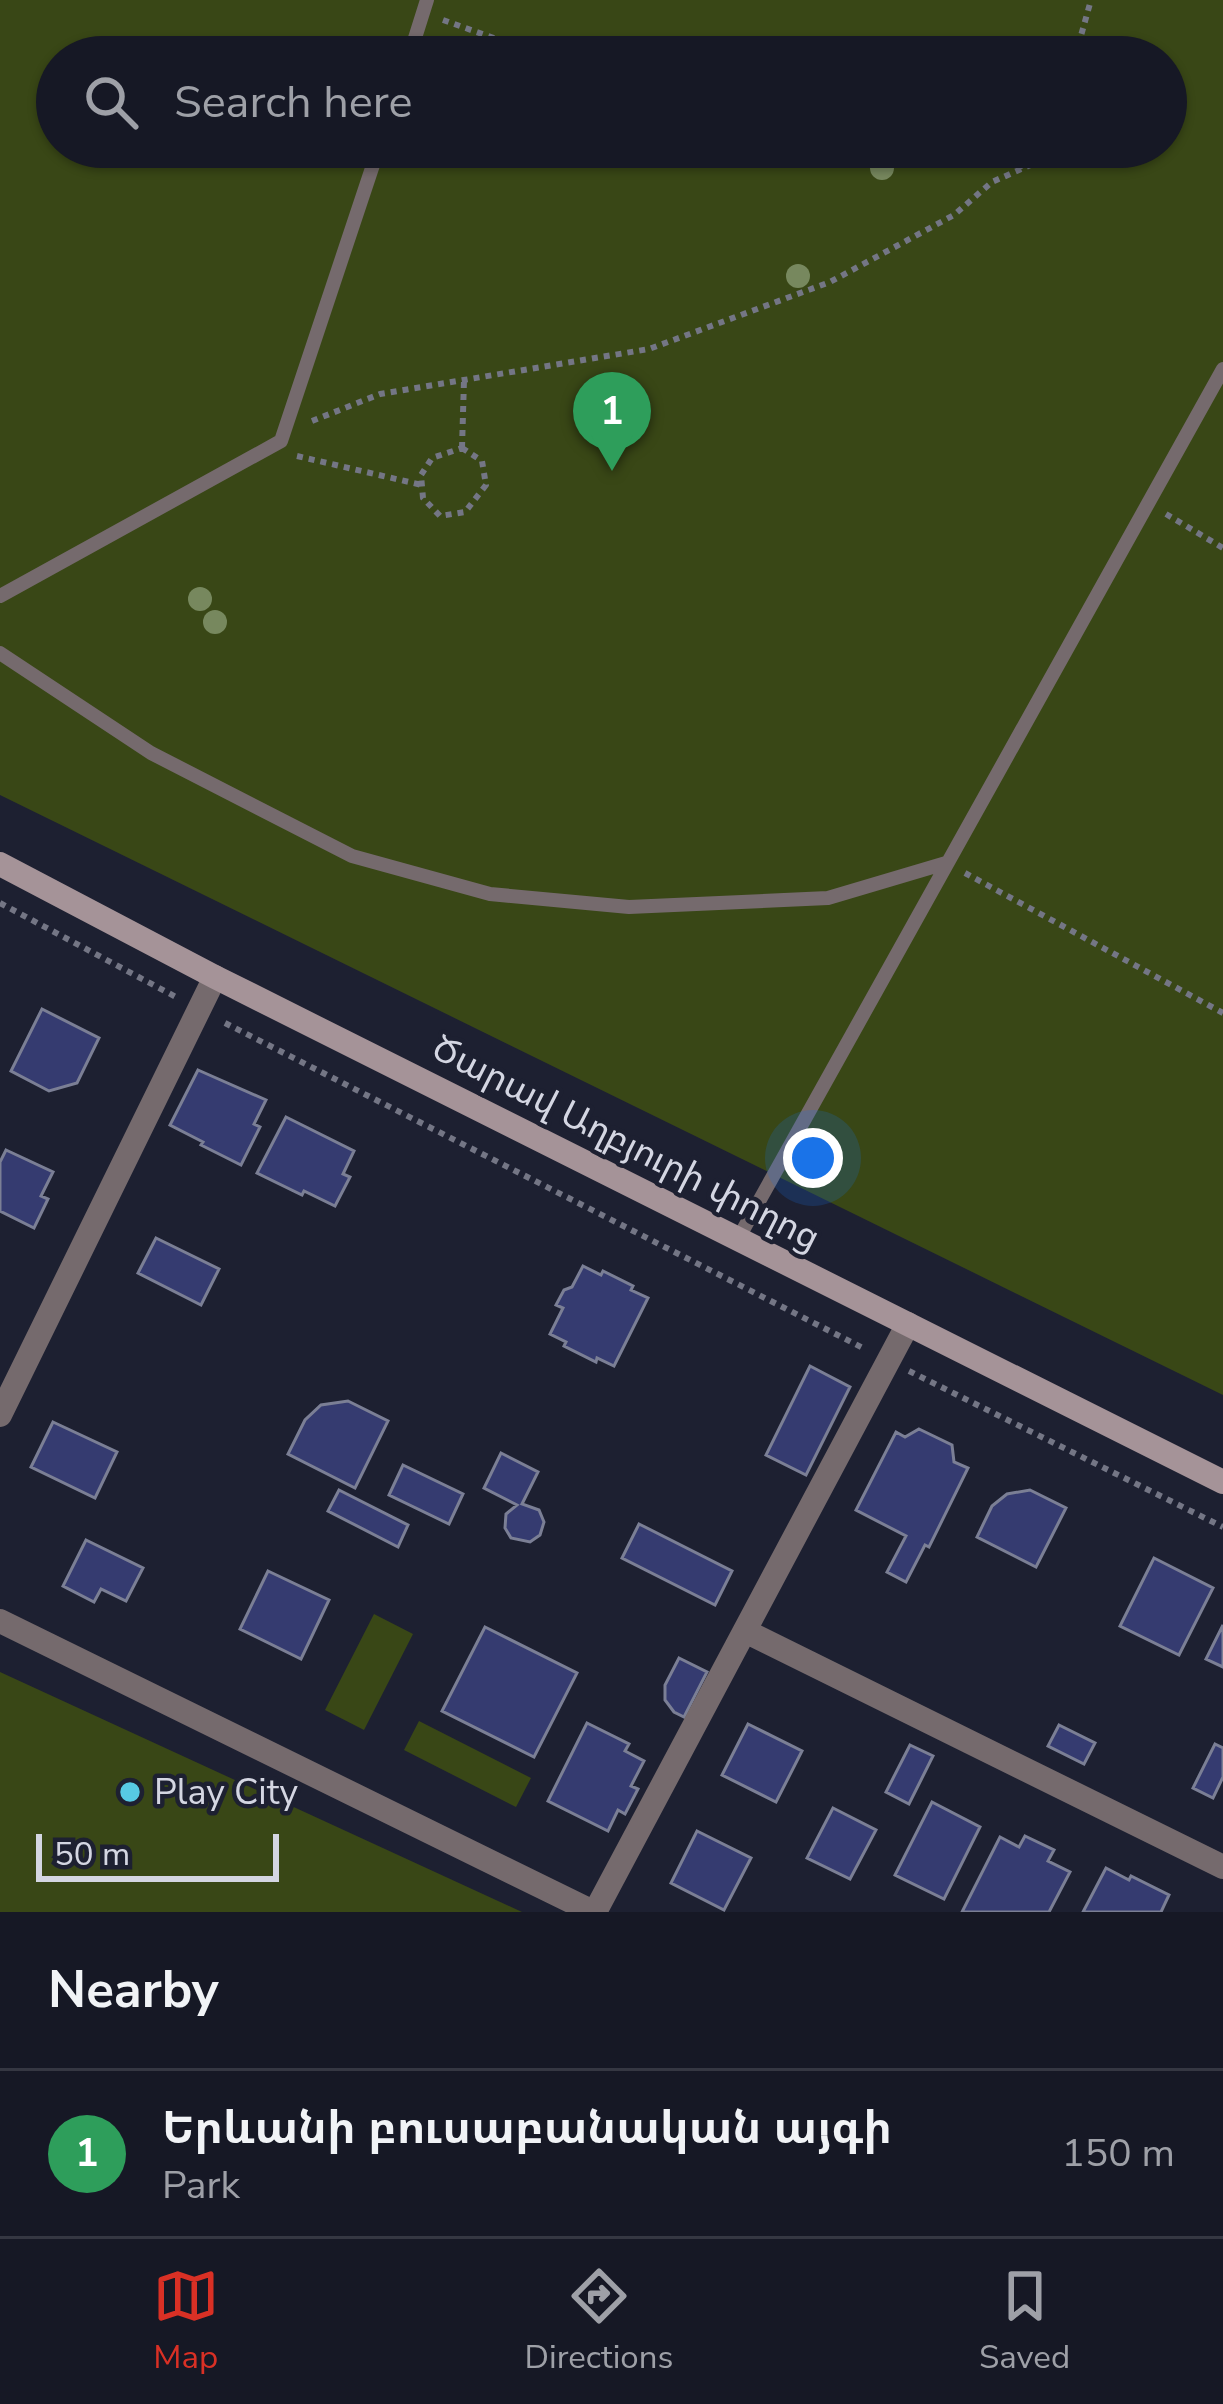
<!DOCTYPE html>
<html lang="en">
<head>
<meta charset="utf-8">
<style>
	:root { --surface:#161825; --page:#232532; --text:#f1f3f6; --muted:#9ea0a7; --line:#353742; --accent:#d93025 }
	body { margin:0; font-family:"Nunito Sans","Noto Sans Armenian",sans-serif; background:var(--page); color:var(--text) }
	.scale { position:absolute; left:36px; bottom:30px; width:243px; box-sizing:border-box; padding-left:12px; border:6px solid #d4d6e2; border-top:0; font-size:33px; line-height:42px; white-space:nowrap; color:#d4d6e2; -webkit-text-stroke:9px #1d2031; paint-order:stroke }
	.you { position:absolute; left:813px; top:1158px; width:42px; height:42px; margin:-30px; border:9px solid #fff; border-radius:50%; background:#1a73e8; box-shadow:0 0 0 18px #1a73e833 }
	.badge { display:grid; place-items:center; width:78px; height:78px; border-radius:50%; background:var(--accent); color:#fff; font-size:39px; font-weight:700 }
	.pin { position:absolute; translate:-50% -99px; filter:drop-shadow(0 3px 6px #0008) }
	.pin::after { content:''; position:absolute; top:63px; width:42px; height:36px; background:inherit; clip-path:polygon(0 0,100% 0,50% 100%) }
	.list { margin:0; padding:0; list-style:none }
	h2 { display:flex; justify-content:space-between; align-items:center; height:156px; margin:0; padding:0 48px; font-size:51px }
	h2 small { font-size:39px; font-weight:400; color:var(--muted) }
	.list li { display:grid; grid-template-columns:78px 1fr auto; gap:36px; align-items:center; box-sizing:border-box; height:168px; padding:0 48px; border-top:3px solid var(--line) }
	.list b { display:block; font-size:45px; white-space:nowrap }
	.list p { margin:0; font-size:39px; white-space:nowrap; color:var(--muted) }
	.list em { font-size:39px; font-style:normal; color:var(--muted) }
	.icon { flex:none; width:66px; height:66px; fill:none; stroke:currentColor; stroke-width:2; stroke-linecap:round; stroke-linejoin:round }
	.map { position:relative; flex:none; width:1223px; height:1912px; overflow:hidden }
	.search { position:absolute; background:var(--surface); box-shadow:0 3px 9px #0004; left:36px; right:36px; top:36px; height:132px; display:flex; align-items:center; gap:30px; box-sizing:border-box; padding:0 42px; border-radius:66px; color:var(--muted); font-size:45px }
	.sheet { height:324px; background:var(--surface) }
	nav { display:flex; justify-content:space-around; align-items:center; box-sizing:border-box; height:168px; border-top:3px solid var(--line); background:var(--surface); font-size:33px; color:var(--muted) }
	nav a { display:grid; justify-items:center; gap:6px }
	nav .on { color:var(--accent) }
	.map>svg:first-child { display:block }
</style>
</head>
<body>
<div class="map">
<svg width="1223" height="1912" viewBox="0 0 1223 1912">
	<rect width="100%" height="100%" fill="#1d2031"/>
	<path fill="#394716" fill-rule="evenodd" d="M0,0H1223V1395L0,795ZM57,57H1166V147H57Z
		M374,1614L413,1634L364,1730L325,1710Z
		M0,1672L522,1912H0Z
		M419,1721L531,1778L516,1807L404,1750Z"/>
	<path fill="#353b70" stroke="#7b7f95" stroke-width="3" d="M42,1009L99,1038L77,1083L49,1091L11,1071Z
		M198,1070L266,1100L254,1124L260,1127L241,1165L201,1145L203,1142L170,1125Z
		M286,1117L354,1151L343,1174L350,1177L335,1206L304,1191L302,1195L257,1173Z
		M6,1150L53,1172L41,1196L48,1199L34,1228L0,1211V1162Z
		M156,1238L219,1269L201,1305L138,1273Z
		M583,1266L601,1275L603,1271L633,1286L631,1290L648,1298L614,1366L597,1358L596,1362L564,1346L566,1342L550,1334L563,1308L556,1305L564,1290L572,1287Z
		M810,1366L850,1387L806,1475L766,1455Z
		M348,1401L388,1421L355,1488L288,1454L305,1420L321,1405Z
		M53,1422L117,1452L95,1498L31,1467Z
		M919,1429L952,1445L954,1462L968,1468L929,1547L925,1545L906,1582L887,1572L906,1536L856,1510L896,1432L905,1437Z
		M501,1453L538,1472L522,1504L539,1510L544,1522L540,1535L530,1542L511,1538L505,1528L506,1514L517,1505L484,1488Z
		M403,1465L463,1494L449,1524L389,1495Z
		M339,1490L408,1525L398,1547L328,1511Z
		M1030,1490L1066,1508L1036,1567L977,1537L992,1506L1007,1494Z
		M639,1524L732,1571L715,1605L622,1558Z
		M86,1540L143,1568L126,1601L101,1589L94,1602L63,1586Z
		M1154,1558L1213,1588L1179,1655L1120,1626Z
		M268,1571L329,1600L301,1659L240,1629Z
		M1223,1625V1667L1206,1659Z
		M485,1627L577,1673L534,1757L442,1711Z
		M679,1658L707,1672L684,1717L674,1712L665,1700V1685Z
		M587,1723L629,1744L625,1751L644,1761L631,1786L638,1789L625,1814L618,1810L608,1831L548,1801Z
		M748,1724L802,1751L776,1802L722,1775Z
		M1059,1725L1095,1743L1084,1764L1048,1746Z
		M1215,1744L1223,1748V1777L1213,1798L1193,1788Z
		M910,1745L933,1756L909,1804L886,1792Z
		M932,1802L980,1827L944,1899L895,1875Z
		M833,1808L876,1830L850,1879L807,1858Z
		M697,1831L751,1858L724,1910L671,1883Z
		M1025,1836L1054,1850L1048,1861L1070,1872L1049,1912H962L1000,1837L1019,1847Z
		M1106,1868L1129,1880L1131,1876L1169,1895L1161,1912H1083Z"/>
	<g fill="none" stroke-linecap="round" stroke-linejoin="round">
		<path stroke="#747685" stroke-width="6" stroke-dasharray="6 6" stroke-linecap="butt" d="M443,20L547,57
			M882,57H900
			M1075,57L1091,0
			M1005,147L1022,169
			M312,421L380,394L649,349L830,282L954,215L992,182L1071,147
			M462,448L482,461L486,485L465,512L440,516L423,498L421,475L432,458Z
			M462,448L464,380
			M297,456L422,485
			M1166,514L1223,548
			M965,873L1223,1013
			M0,903L176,997
			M225,1023L865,1349
			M909,1371L1223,1527"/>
		<path stroke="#756a6d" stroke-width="14" d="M409,57L427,0
			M0,596L281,441L379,147
			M0,653L151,753L352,856L490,894L629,907L828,898L946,863
			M738,1239L1223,369"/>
		<path stroke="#756a6d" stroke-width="24" d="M0,1415L215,977
			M0,1621L593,1912
			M745,1631L1223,1867
			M595,1912L908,1324"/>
		<path stroke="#a59398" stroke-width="24" d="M0,864L215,977L1223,1482"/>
	</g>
	<g fill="#77885e">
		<circle cx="882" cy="168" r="12"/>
		<circle cx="798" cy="276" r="12"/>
		<circle cx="200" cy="599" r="12"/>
		<circle cx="215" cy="622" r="12"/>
	</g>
	<circle fill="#57c9e3" stroke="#1d2031" stroke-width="4.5" cx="130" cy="1792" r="12"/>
	<g text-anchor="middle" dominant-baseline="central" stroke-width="9" stroke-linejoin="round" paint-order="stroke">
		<g font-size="36" fill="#d4d6e2" stroke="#1d2031">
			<text transform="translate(626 1143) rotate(27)">Ծարավ Աղբյուրի փողոց</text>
		</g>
		<g font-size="36" fill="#d4d6e2" stroke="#1d2031" text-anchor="start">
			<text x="154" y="1792">Play City</text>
		</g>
	</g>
</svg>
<div class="scale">50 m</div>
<div class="you"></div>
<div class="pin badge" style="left:612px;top:471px;background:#2e9e5b">1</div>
<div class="search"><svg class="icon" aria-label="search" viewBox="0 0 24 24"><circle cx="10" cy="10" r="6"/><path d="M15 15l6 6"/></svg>Search here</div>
</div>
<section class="sheet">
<h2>Nearby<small></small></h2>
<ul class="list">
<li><span class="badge" style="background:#2e9e5b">1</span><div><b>Երևանի բուսաբանական այգի</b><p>Park</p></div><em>150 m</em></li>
</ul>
</section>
<nav>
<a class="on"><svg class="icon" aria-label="map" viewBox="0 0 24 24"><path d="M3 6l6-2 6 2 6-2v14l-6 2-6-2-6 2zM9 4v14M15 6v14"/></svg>Map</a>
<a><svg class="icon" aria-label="directions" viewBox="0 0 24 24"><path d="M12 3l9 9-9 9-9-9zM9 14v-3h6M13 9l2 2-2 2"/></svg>Directions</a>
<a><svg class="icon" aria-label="saved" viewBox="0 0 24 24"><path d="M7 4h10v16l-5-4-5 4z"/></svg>Saved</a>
</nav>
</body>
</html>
